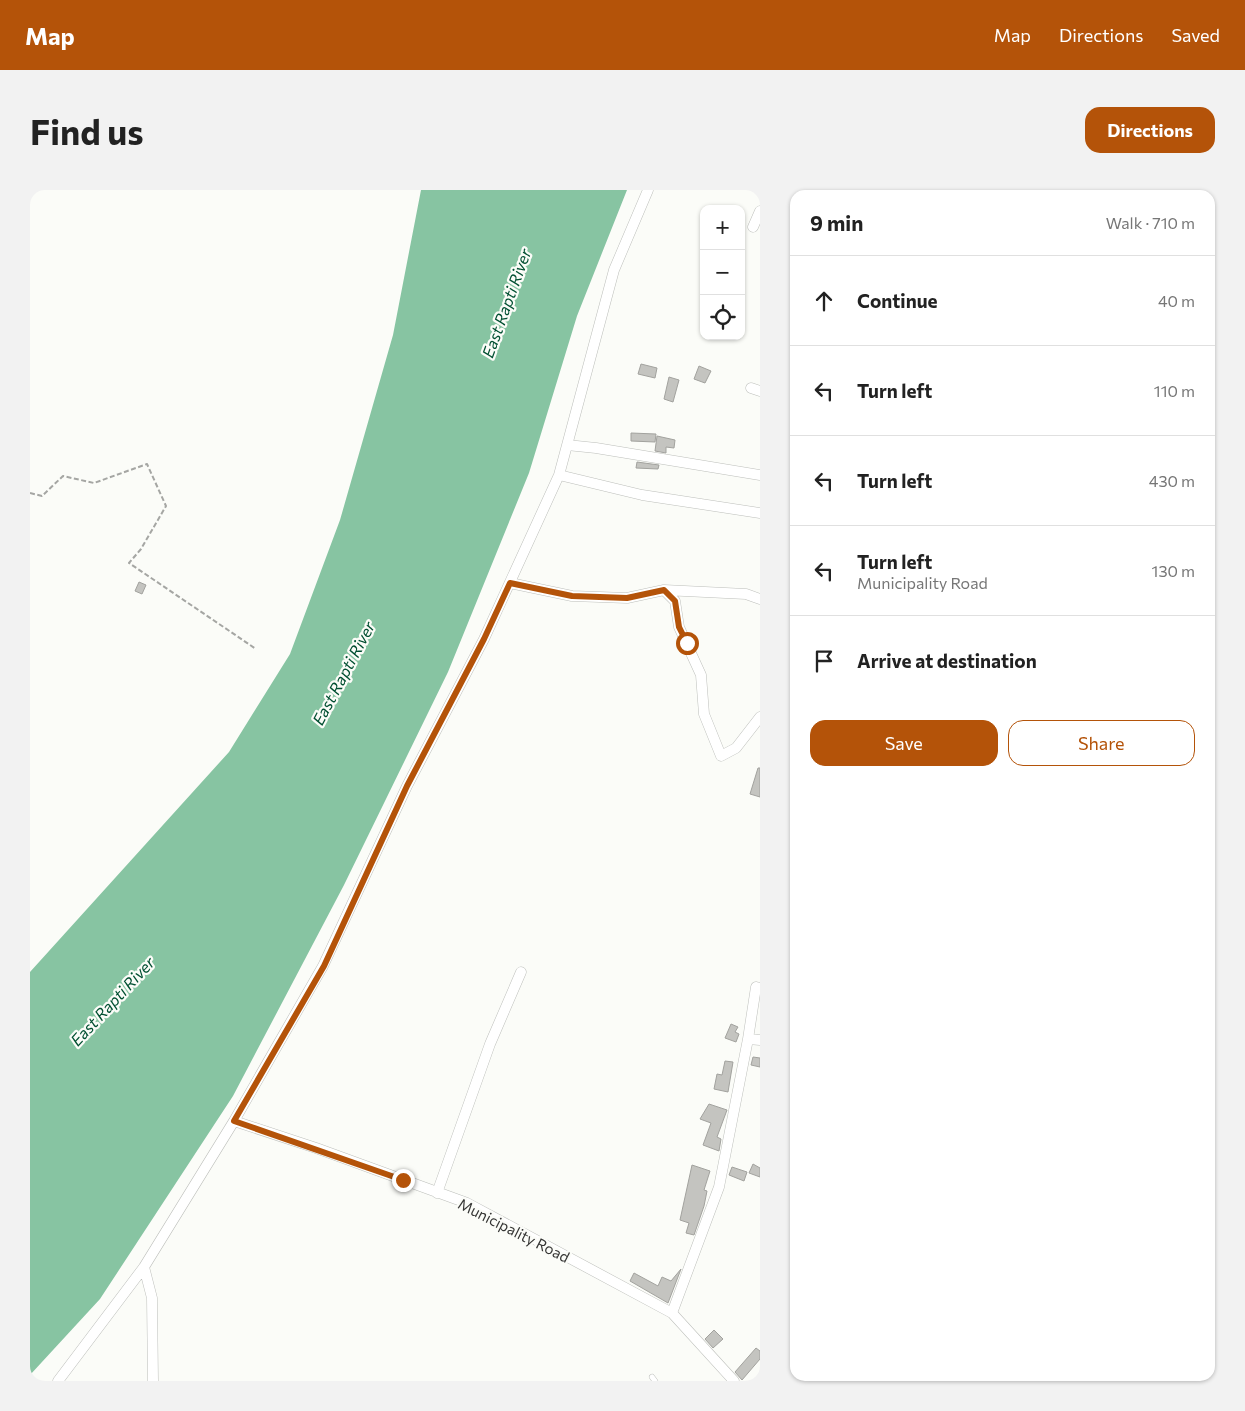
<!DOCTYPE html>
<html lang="en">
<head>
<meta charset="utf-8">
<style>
	:root { --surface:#fff; --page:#f2f2f2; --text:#222; --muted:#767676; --line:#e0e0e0; --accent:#b45309 }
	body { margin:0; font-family:Commissioner,sans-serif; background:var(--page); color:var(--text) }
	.controls { position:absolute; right:15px; top:15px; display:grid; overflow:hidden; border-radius:10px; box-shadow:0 1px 4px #0004 }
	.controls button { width:45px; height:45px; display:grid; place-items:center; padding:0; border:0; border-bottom:1px solid var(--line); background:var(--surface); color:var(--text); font:25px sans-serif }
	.stop { position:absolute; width:15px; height:15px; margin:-11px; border:4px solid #b45309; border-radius:50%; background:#fff }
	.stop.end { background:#b45309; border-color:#fff; box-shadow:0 1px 5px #0008 }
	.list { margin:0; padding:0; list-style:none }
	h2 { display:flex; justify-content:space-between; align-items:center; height:65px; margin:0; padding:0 20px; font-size:21px }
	h2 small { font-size:16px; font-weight:400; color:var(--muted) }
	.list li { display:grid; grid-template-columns:32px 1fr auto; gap:15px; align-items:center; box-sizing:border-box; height:90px; padding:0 20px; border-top:1px solid var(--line) }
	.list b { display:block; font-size:19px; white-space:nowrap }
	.list p { margin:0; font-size:16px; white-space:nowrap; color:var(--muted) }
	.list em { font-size:16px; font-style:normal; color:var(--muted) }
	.actions { display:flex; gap:10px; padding:15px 20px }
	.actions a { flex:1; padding:11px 0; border:1px solid var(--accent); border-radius:15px; text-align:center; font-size:18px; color:var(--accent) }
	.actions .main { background:var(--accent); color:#fff }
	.icon { flex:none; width:28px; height:28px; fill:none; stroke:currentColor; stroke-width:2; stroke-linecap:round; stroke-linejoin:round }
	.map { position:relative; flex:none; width:730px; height:1191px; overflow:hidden; border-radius:15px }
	header { display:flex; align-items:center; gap:30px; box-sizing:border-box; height:70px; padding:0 25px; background:var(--accent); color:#fff }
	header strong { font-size:24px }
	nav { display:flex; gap:28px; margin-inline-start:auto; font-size:18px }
	.intro { display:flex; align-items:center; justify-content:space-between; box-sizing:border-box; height:120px; padding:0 30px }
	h1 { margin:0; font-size:35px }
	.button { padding:12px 22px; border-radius:15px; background:var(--accent); color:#fff; font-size:18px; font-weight:700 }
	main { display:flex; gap:30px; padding:0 30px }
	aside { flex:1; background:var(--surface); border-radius:15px; box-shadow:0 1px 4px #0004 }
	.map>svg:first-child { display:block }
</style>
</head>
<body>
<header>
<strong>Map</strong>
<nav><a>Map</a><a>Directions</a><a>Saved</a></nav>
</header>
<div class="intro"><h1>Find us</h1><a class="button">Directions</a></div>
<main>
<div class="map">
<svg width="730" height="1191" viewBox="0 0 730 1191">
	<rect width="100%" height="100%" fill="#fbfcf8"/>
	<path fill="#87c4a2" d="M391,0H597L547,126L499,283L418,482L314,695L203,906L70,1109L0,1185V782L199,562L260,464L310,330L363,145Z"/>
	<path fill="#c4c4c0" stroke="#a2a29e" d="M611,174L627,178L625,188L608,184Z
		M669,176L681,181L675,193L664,189Z
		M639,187L649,190L643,212L634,209Z
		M601,243L626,244L625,252L601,251Z
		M627,246L645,250L644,258L636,257V263L625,261Z
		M607,272L629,275L628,279L606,278Z
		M109,392L116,395L112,404L105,401Z
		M728,578H730V607L720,604Z
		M701,834L708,837L705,842L709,844L706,852L695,848Z
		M723,867L730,868V877L721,875Z
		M695,871L703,872L698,902L684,899L687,884L692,885Z
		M679,914L697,920L687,947L691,949L689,961L673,955L681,933L670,929Z
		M723,974L730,978V987L719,983Z
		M662,975L680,981L674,1000L677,1001L674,1016L664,1045L656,1043L659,1033L650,1030Z
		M702,977L717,982L714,991L699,985Z
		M651,1079L638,1113L600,1091L604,1083L628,1096L632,1087L641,1091Z
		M684,1140L693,1149L683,1158L675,1149Z
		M726,1158L730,1161V1169L712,1190L705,1182Z"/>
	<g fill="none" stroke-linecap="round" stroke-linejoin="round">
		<defs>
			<path id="lane" d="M622,1187L625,1191"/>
			<path id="street" d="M723,37L730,21
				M721,198L730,201
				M537,255L566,258L730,285
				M529,285L612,305L730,323
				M480,393L542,406L597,408L634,400L645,411L649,437L671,485L674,524L691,566L706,558L730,527
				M634,400L716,404L730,409
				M718,849L726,797L730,798
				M204,931L286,958L437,1013L642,1123L704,1191
				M407,1003L460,854L491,782
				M114,1077L122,1108L123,1191
				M642,1123L689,997L718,849L730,850
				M28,1191L114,1077L204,931L293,776L377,596L454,449L529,285L584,80L618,0"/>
		</defs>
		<use href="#lane" stroke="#bdbfbb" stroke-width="6"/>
		<use href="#street" stroke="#bdbfbb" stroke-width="11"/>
		<path stroke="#a5a6a3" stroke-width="2" stroke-dasharray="5 2.5" stroke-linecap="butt" d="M0,303L12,306L33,286L64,293L117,274L136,316L111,359L99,373L226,459"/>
		<use href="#lane" stroke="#fff" stroke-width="5"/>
		<use href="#street" stroke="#fff" stroke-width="10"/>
	</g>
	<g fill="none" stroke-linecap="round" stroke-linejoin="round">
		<path stroke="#b45309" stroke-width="6" d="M373,990L204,931L294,776L377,596L454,449L480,393L542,406L597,408L634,400L645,411L649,437L657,453"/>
	</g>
	<g text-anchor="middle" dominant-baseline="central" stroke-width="4.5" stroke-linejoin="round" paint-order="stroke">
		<g font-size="15" fill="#353534" stroke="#fbfcf8">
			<text transform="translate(484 1040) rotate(27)">Municipality Road</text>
		</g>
		<g font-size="16" font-style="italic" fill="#004f31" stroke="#fbfcf8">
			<text transform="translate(476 113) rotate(-70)">East Rapti River</text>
			<text transform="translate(313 483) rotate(-62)">East Rapti River</text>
			<text transform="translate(82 811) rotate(-47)">East Rapti River</text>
		</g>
	</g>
</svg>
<div class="controls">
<button>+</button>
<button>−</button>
<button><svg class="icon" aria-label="locate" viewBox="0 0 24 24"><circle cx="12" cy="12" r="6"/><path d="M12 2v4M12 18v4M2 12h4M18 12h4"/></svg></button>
</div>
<div class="stop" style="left:657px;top:453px"></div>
<div class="stop end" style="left:373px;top:990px"></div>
</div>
<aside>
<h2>9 min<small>Walk · 710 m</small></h2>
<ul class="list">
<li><svg class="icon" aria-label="ahead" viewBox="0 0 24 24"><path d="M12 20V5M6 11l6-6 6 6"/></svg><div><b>Continue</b></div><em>40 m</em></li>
<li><svg class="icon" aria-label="left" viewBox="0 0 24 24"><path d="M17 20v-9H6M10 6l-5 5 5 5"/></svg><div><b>Turn left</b></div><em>110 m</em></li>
<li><svg class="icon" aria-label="left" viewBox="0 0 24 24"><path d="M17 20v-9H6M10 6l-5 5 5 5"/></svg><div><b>Turn left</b></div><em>430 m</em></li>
<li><svg class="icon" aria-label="left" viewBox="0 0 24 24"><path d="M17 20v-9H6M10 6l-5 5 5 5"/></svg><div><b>Turn left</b><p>Municipality Road</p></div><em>130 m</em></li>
<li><svg class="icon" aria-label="arrive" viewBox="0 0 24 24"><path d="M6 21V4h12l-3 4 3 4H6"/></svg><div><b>Arrive at destination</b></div></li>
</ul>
<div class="actions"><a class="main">Save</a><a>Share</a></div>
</aside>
</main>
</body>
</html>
